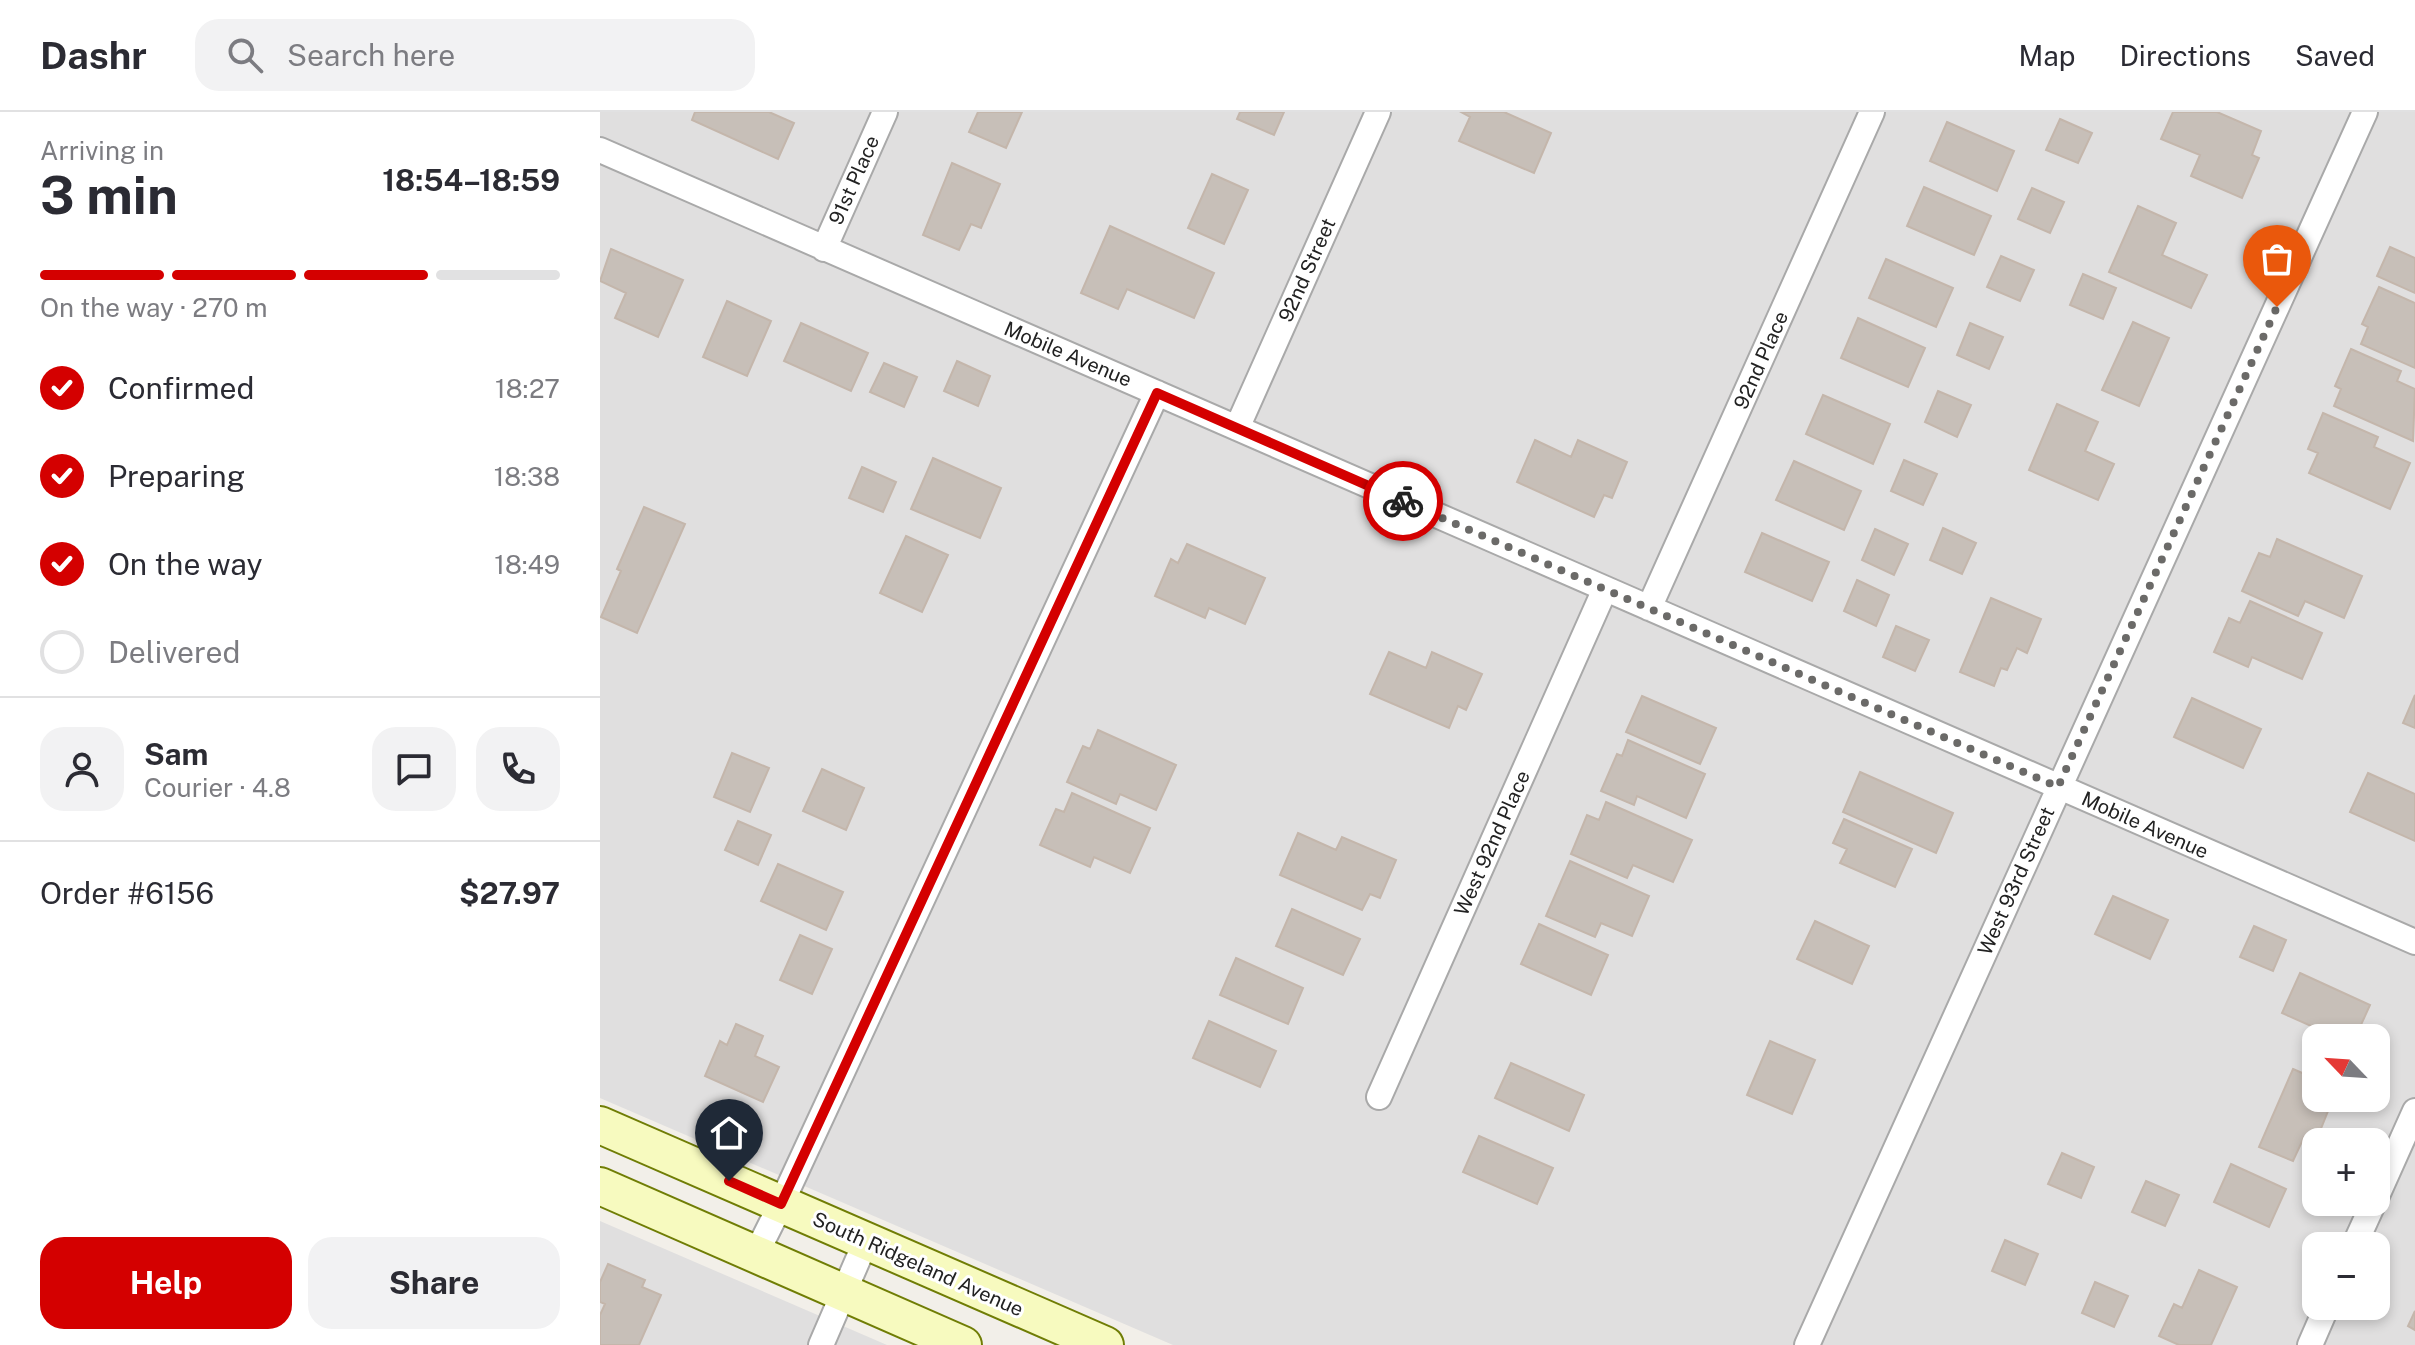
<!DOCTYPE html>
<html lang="en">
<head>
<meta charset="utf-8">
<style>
  :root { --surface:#fff; --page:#f2f2f3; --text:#2b2b33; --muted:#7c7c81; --line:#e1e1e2; --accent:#d40000 }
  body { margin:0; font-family:"Public Sans",sans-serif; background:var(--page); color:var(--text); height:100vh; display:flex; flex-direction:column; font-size:30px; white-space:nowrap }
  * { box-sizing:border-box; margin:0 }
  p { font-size:26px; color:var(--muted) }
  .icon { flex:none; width:44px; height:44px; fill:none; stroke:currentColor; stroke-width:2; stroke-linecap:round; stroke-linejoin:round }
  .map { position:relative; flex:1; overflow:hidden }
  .details { display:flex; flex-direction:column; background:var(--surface); width:600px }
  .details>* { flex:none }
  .needle { width:52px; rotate:295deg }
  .tools { position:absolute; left:1702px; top:912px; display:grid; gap:16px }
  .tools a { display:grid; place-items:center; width:88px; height:88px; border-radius:16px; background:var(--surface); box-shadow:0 4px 12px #0003; font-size:40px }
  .pin { position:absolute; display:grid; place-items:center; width:68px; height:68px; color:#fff; margin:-82px -34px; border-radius:50% 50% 50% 0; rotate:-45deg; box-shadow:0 0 8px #0007 }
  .pin .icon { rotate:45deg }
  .courier { position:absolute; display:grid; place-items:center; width:80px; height:80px; margin:-40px; border:6px solid #d40000; border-radius:50%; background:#fff; color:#222; box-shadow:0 2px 10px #0007 }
  .head em { font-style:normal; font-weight:700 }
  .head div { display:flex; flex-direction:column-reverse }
  .head { display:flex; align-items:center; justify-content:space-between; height:136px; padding:0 40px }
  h1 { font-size:52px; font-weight:700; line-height:60px }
  .bar { display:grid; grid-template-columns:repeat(4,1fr); gap:12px 8px; align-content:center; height:96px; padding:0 40px }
  .bar i { height:10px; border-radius:6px; background:var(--line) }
  .bar .on { background:var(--accent) }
  .bar p { grid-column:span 4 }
  .line { display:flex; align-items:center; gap:20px; padding:0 40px; border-top:2px solid var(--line) }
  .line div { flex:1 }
  .round { display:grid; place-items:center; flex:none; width:84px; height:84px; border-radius:24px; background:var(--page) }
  ol { padding:0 40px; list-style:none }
  li { display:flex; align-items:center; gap:24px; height:88px }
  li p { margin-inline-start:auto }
  li .icon { padding:8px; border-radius:50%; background:var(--accent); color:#fff; stroke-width:4 }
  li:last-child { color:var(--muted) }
  li i { width:44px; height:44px; border:4px solid var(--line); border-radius:50% }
  .button { display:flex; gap:16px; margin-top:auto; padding:16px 40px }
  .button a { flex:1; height:92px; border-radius:24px; background:var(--accent); color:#fff; font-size:32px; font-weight:700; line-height:92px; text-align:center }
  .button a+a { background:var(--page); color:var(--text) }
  header { display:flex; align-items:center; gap:48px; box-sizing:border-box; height:112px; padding:0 40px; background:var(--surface); border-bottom:2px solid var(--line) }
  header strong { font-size:38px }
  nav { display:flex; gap:44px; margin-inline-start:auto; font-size:28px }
  .search { width:560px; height:72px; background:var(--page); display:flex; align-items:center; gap:20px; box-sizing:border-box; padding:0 28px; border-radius:24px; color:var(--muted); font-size:30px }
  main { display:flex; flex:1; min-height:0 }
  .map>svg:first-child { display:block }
</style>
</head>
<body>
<header>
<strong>Dashr</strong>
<div class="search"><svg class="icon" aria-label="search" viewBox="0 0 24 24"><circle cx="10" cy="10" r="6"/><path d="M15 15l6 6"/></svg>Search here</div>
<nav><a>Map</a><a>Directions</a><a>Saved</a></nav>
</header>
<main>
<section class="details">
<div class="head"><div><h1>3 min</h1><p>Arriving in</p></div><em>18:54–18:59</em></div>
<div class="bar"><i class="on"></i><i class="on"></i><i class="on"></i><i></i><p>On the way · 270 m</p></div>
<ol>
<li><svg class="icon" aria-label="check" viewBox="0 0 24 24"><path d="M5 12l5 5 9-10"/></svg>Confirmed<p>18:27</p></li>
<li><svg class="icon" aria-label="check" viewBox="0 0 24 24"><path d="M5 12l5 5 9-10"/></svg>Preparing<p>18:38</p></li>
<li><svg class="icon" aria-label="check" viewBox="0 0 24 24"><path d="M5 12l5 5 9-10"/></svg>On the way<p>18:49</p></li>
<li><i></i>Delivered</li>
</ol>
<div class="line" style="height:144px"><a class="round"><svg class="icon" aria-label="person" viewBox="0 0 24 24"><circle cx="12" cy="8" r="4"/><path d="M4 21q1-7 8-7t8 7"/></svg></a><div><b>Sam</b><p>Courier · 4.8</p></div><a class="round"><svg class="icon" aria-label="chat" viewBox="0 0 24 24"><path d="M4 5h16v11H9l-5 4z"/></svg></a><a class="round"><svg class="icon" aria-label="phone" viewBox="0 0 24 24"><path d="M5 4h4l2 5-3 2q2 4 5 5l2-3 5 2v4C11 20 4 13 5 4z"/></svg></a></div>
<div class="line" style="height:104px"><div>Order #6156</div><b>$27.97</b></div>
<div class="button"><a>Help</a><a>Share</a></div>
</section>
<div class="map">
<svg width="1815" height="1233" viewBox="0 0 1815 1233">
  <rect width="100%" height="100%" fill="#f2efe9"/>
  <!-- residential -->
  <path fill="#e0dfdf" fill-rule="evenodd" d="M0 0H1815V1233H573L0 986ZM1716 926H1776V986H1716ZM1716 1030H1776V1090H1716ZM1716 1134H1776V1194H1716Z
    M0 1109 287 1233H0Z"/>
  <!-- building -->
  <path fill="#c7bfb8" stroke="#c4b6ab" stroke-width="2" d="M95 0H169L194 11 178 47 92 8Z
    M378 0H422L406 36 369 20Z
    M640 0H684L674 23 637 7Z
    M861 0H904L951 21 934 61 859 29 870 5Z
    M1573 0H1617L1661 19 1652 43 1659 46 1642 86 1591 64 1600 43 1561 27Z
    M1460 7 1492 21 1478 51 1446 38Z
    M1347 10 1414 39 1397 79 1330 49Z
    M352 51 400 72 381 116 371 112 359 138 323 123Z
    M612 62 648 78 624 132 588 116Z
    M1324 75 1391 104 1374 143 1307 114Z
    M1432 76 1464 90 1450 121 1418 107Z
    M1538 94 1576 111 1562 143 1607 163 1591 196 1509 160Z
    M510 114 614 161 594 206 527 177 518 197 481 181Z
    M1790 135 1815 146V181L1777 164Z
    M11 137 83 168 58 225 15 206 26 181 0 169Z
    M1401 144 1434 158 1420 189 1387 175Z
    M1286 147 1353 176 1336 215 1269 186Z
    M1483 162 1516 176 1503 207 1470 193Z
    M1779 175 1815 191V256L1761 232 1768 215 1762 212Z
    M127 189 171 209 147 264 103 245Z
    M1258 206 1325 236 1308 275 1241 246Z
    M1533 210 1569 226 1539 294 1502 278Z
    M201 211 268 241 251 279 184 249Z
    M1370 211 1403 225 1389 257 1357 243Z
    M1751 237 1801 259 1797 269 1815 277 1813 329 1734 294 1741 277 1735 274Z
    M357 249 390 264 378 294 344 279Z
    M284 251 317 265 304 295 270 280Z
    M1338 279 1371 293 1357 325 1325 310Z
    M1223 283 1290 312 1273 352 1206 322Z
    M1457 292 1498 310 1485 339 1514 352 1498 388 1429 358Z
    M1723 301 1778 325 1774 335 1810 351 1790 397 1709 361 1718 341 1708 337Z
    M935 328 971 345 978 328 1027 350 1012 386 1004 383 994 405 917 370Z
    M333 346 401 376 380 426 311 397Z
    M1304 348 1337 362 1323 393 1291 379Z
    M1194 349 1261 379 1244 418 1176 388Z
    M262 355 296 370 283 400 249 386Z
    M44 395 85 412 37 521 1 505 21 459 17 457Z
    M1343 416 1376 431 1362 462 1330 448Z
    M1275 417 1308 432 1294 463 1262 448Z
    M1162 421 1229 450 1212 489 1145 460Z
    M306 424 348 443 322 500 280 481Z
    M1677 427 1762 464 1744 506 1705 489 1698 504 1642 479 1659 441 1670 445Z
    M587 432 665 466 645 512 609 496 605 506 555 484 571 447 578 451Z
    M1257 468 1289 483 1276 514 1244 499Z
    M1391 486 1441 507 1427 541 1417 536 1407 558 1401 556 1394 574 1360 560Z
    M1650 489 1722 521 1702 567 1652 545 1648 555 1614 540 1629 506 1640 511Z
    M1296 514 1329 528 1315 559 1283 545Z
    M789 540 826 556 832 540 882 562 866 598 858 594 849 616 770 582Z
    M1815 583V616L1803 611Z
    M1042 584 1116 616 1100 652 1026 620Z
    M1592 586 1661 617 1643 656 1574 625Z
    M498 618 576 653 556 698 520 682 516 692 467 670 483 634 490 637Z
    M1028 628 1105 662 1086 706 1037 684 1034 693 1001 679 1017 642 1022 644Z
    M132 641 169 656 150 700 114 685Z
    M222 657 264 676 246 718 203 699Z
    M1260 660 1353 701 1336 741 1243 700Z
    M1768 661 1815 682V729L1750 700Z
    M472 681 550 716 530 761 494 745 490 755 440 733 456 697 464 700Z
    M1006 690 1092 728 1073 770 1033 753 1027 766 971 742 987 703 999 708Z
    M1244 707 1312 737 1295 775 1240 751 1247 737 1233 731Z
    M138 709 171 723 158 753 125 738Z
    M698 721 736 738 742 725 796 748 780 786 770 782 762 798 680 763Z
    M970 749 1049 784 1032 824 1001 811 995 825 946 804Z
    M178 752 243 780 226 818 161 789Z
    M1513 784 1568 808 1550 847 1495 822Z
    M692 797 760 827 743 863 676 834Z
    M1215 809 1269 834 1252 872 1197 847Z
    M939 812 1008 843 991 883 921 852Z
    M1654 814 1686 828 1673 859 1640 845Z
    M200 823 232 837 212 882 180 868Z
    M636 846 703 876 688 912 620 883Z
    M1700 861 1770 893 1755 926H1738L1682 901Z
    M609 909 676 939 660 975 593 946Z
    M136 912 163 924 155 944 179 955 163 990 105 964 120 929 127 933Z
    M1170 929 1215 948 1192 1002 1147 983Z
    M911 951 984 983 969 1019 895 986Z
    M1693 957 1716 967V986H1721L1717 994 1728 999 1716 1029 1704 1025 1693 1049 1659 1035Z
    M879 1024 953 1056 937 1092 863 1060Z
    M1462 1041 1494 1055 1481 1086 1448 1072Z
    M1631 1052 1686 1077 1669 1115 1614 1090Z
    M1546 1069 1579 1083 1565 1114 1532 1100Z
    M1405 1128 1438 1142 1425 1173 1392 1159Z
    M8 1152 45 1168 42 1175 61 1183 39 1233H0V1203L5 1192 0 1190V1170Z
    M1599 1158 1637 1175 1611 1233H1579L1559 1224 1574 1192 1582 1196Z
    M1495 1170 1528 1184 1514 1215 1482 1201Z
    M1815 1199V1218L1808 1214Z"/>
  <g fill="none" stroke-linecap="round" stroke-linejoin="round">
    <!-- minor casing -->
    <g stroke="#a9a9a9" stroke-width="28">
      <path id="minor" d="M0 38 1815 830
        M224 137 285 0
        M637 316 778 0
        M1049 496 1272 0
        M779 985 1005 477
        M1776 1086 1815 999
        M1754 1134 1774 1090
        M156 1142 181 1092 557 281
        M221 1233 266 1129
        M1207 1233 1765 0
        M1710 1233 1727 1194"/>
    </g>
    <!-- secondary casing -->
    <g stroke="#707d05" stroke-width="40">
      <path id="secondary" d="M0 1013 505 1233
        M0 1074 363 1233"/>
    </g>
    <!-- minor -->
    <use href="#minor" stroke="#fff" stroke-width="24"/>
    <!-- secondary -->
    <use href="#secondary" stroke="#f7fabf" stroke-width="36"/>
  </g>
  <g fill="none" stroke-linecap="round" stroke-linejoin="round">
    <!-- done -->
    <path stroke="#6b6a68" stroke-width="8" stroke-dasharray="0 14.4" d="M803 389 1458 675 1677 195"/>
    <!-- route -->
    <path stroke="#d40000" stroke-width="10" d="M129 1069 181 1092 557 281 803 389"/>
  </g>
  <g text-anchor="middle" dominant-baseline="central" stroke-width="6" stroke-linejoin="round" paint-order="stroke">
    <!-- street labels -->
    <g font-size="20" fill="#222" stroke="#fff">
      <text transform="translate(254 68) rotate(-66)">91st Place</text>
      <text transform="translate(707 158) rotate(-66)">92nd Street</text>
      <text transform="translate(468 242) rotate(23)">Mobile Avenue</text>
      <text transform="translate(1161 248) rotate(-66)">92nd Place</text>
      <text transform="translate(1545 713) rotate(24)">Mobile Avenue</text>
      <text transform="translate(892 731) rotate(-66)">West 92nd Place</text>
      <text transform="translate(1416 769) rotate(-66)">West 93rd Street</text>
      <text transform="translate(318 1152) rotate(24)">South Ridgeland Avenue</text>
    </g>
  </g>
</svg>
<div class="tools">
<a><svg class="needle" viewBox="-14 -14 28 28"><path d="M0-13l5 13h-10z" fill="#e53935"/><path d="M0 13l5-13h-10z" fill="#7c7c81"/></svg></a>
<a>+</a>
<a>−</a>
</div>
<div class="pin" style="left:1677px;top:195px;background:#ea580c"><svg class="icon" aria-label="bag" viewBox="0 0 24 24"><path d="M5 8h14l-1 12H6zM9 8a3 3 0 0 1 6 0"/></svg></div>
<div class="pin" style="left:129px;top:1069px;background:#1f2937"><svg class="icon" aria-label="home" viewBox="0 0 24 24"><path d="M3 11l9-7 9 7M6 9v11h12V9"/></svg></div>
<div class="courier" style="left:803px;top:389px"><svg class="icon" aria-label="bike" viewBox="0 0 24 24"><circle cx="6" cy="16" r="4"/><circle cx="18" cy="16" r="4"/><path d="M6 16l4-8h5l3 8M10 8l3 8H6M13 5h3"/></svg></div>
</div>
</main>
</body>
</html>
